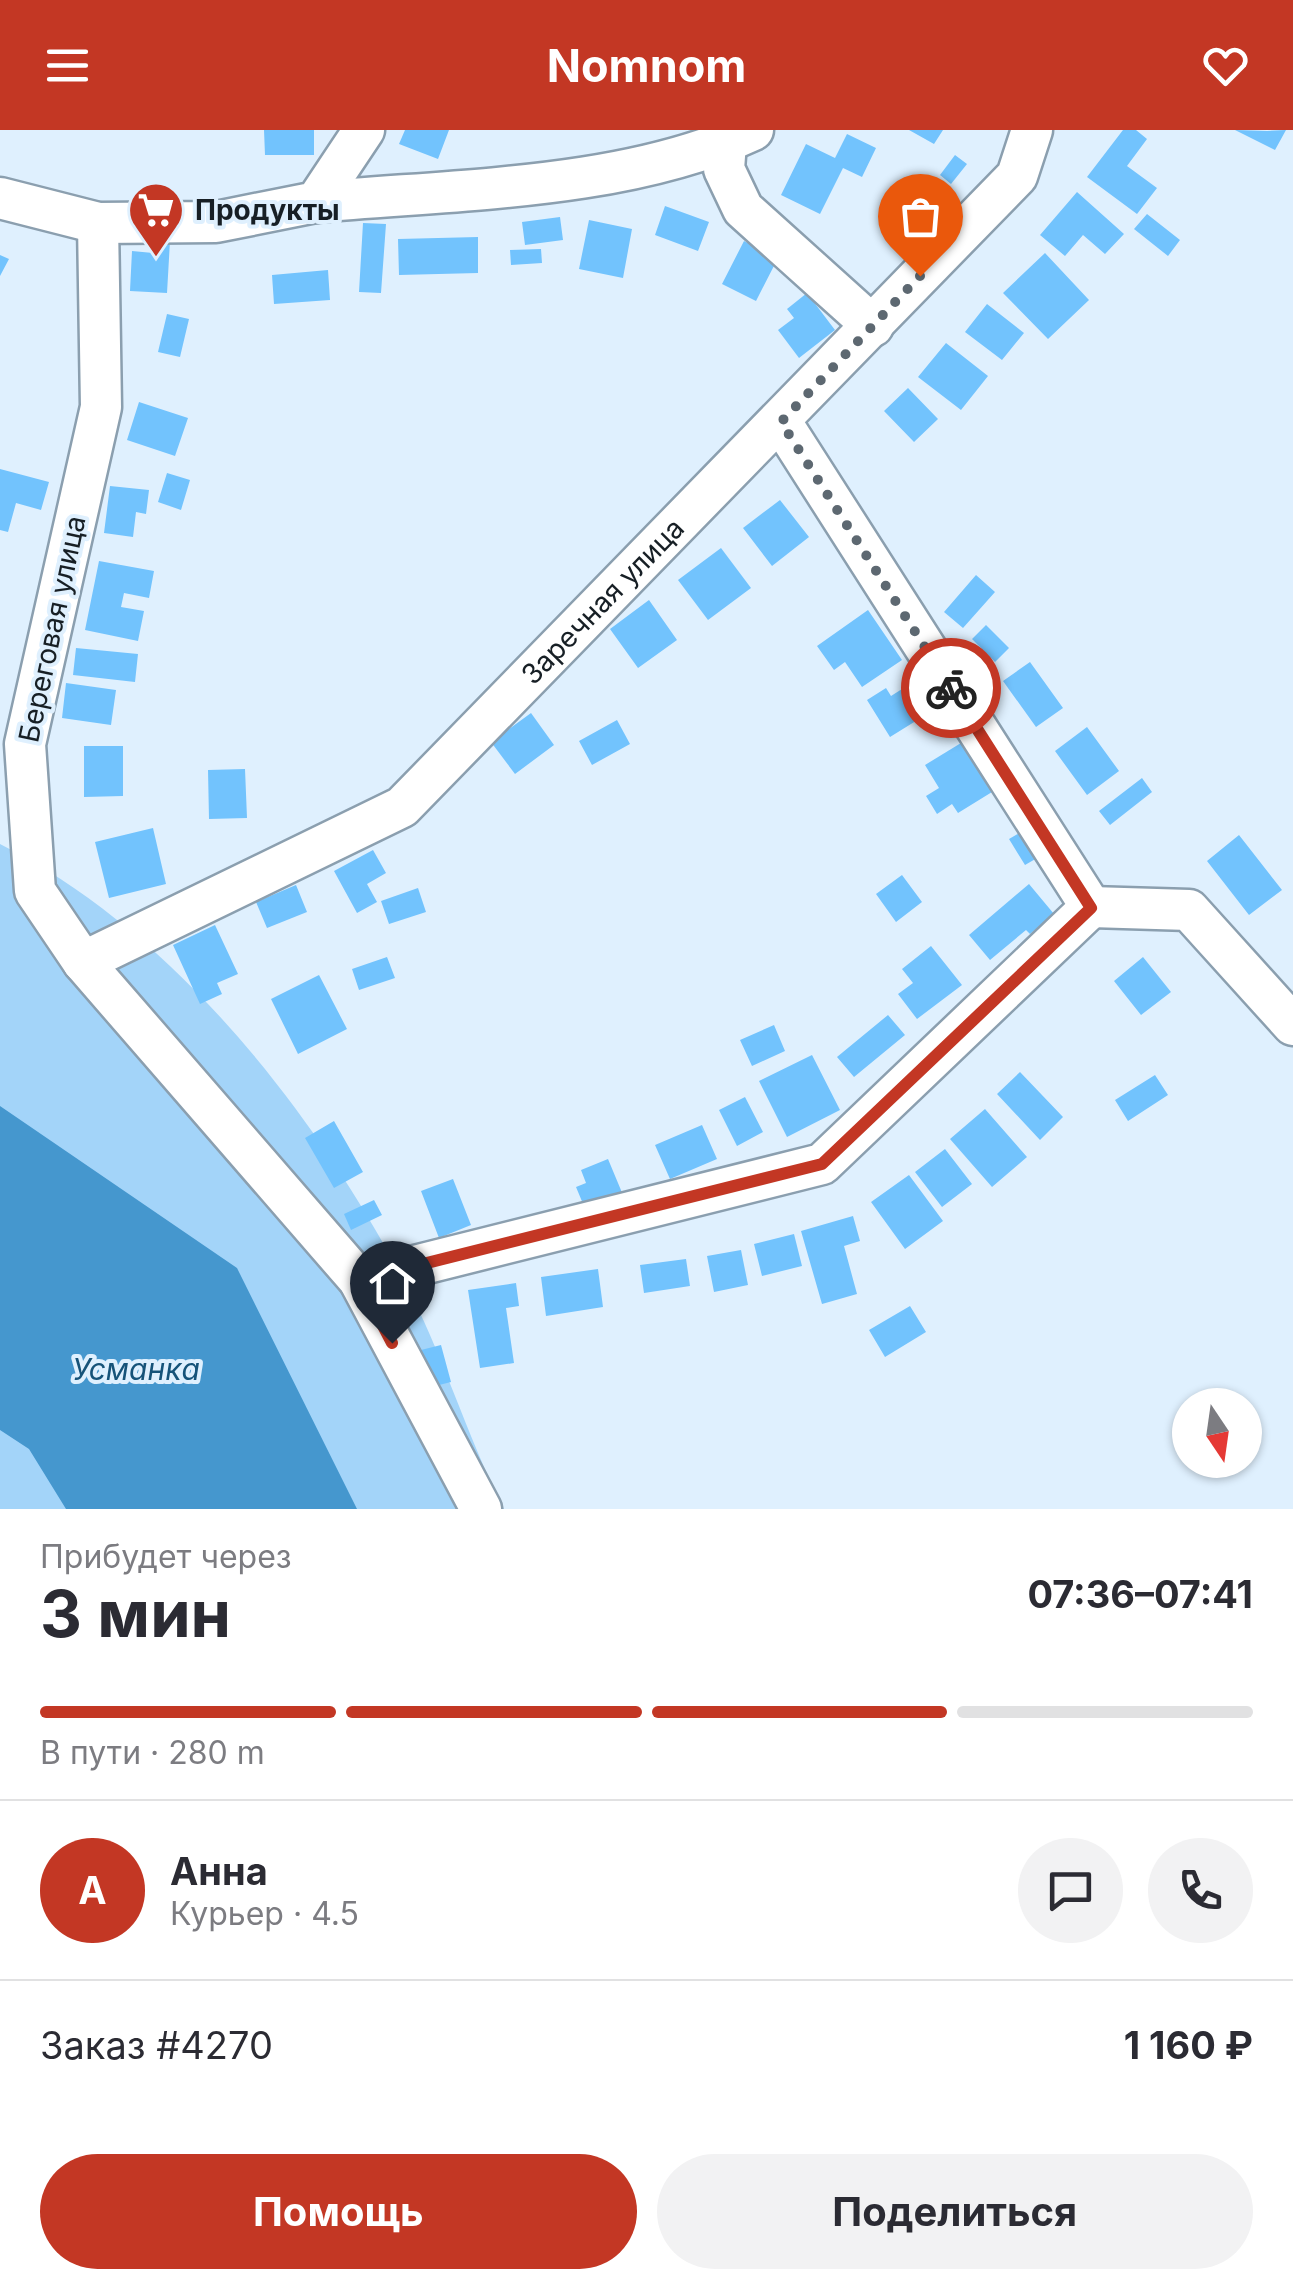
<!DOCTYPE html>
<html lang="ru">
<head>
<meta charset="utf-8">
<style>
  :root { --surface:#fff; --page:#f2f2f3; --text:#2b2b33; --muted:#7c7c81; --line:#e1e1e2; --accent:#c33724 }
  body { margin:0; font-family:Inter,sans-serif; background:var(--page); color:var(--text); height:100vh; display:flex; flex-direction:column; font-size:38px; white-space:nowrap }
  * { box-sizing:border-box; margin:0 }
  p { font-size:32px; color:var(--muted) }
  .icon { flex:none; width:55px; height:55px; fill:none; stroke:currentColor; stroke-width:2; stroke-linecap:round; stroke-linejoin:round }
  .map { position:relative; height:1379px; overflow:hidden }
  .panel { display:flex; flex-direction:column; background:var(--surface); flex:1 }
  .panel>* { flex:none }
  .needle { width:65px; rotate:167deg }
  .controls { position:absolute; left:1172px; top:1258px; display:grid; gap:20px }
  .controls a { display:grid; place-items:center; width:90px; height:90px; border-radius:50%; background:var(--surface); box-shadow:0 2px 8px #0004; font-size:50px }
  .pin { position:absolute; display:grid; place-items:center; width:85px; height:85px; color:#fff; margin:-102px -42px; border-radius:50% 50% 50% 0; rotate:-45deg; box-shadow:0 0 10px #0007 }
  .pin .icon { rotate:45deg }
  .courier { position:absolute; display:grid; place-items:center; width:100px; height:100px; margin:-50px; border:8px solid #c33724; border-radius:50%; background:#fff; color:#222; box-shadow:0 2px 12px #0007 }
  .overview em { font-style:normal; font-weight:700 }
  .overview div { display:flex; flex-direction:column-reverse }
  .overview { display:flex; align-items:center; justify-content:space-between; height:170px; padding:0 40px }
  h1 { font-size:65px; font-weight:700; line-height:75px }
  .bar { display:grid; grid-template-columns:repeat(4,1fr); gap:15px 10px; align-content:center; height:120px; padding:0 40px }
  .bar i { height:12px; border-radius:8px; background:var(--line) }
  .bar .on { background:var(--accent) }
  .bar p { grid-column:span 4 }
  .line { display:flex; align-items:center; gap:25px; padding:0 40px; border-top:2px solid var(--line) }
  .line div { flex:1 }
  .round { display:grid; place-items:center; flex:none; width:105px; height:105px; border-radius:52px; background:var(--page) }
  .primary-button { display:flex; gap:20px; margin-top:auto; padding:20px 40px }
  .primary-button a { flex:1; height:115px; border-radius:60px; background:var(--accent); color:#fff; font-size:40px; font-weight:700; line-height:115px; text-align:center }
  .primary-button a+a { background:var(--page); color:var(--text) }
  header { display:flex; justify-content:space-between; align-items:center; height:130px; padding:0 40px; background:var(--accent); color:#fff; font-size:45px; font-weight:700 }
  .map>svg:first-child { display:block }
</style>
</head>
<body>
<header><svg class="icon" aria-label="menu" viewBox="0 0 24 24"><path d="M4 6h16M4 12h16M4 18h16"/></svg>Nomnom<svg class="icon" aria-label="heart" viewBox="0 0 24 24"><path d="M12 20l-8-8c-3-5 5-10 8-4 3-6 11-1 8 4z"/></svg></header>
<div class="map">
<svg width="1293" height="1379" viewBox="0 0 1293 1379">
  <rect width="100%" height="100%" fill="#dff0fe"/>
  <!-- green -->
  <path fill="#a3d4f9" d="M0 714C173 801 313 980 403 1149 443 1223 466 1305 504 1379H0Z"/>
  <!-- water -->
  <path fill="#4597ce" d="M0 976 237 1138 357 1379H66L29 1319 0 1300Z"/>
  <!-- building -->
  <path fill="#72c3fd" d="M264 0H314V25H265Z
    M405 0H449L438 29 399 14Z
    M909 0H943L934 14Z
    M1123 0H1136L1147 9 1127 36 1157 58 1137 84 1087 47Z
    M1235 0 1267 1 1286 0 1275 20Z
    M847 4 876 18 862 47 843 38 820 84 781 65 806 14 835 28Z
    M955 25 967 34 951 54 940 45Z
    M1077 62 1124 104 1105 124 1083 105 1065 126 1040 105Z
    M665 76 709 92 698 121 655 105Z
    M1147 84 1180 110 1168 126 1134 99Z
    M560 87 563 110 525 115 522 92Z
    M589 90 632 99 623 148 579 139Z
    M363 93 386 94 381 163 359 162Z
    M478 107V143L399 145 398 109Z
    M154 110 170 111 167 163 130 161 132 121 153 123Z
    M744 111 778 128 756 171 722 154Z
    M541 119 542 133 511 135 510 120Z
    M1045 123 1089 170 1048 209 1003 163Z
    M0 125 9 129 0 146Z
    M328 140 330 170 274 174 272 145Z
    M807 163 835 200 799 228 778 200 794 188 787 179Z
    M987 174 1024 203 1002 230 965 202Z
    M167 184 189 189 180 227 158 222Z
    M946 213 988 246 961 280 918 247Z
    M908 258 938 289 914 312 884 281Z
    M139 272 188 288 175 326 127 310Z
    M0 339 49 352 41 380 16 373 8 402 0 400Z
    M167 343 190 350 181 380 158 372Z
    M110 356 149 360 146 384 136 382 133 407 104 403Z
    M780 370 809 407 772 436 743 398Z
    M721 418 751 458 708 490 678 450Z
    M99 431 154 441 149 468 124 463 121 477 144 481 138 511 85 500Z
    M976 445 995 462 963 498 944 482Z
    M649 470 677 510 638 538 610 499Z
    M868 480 902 530 862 557 845 532 834 540 817 516Z
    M986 495 1009 518 995 532 972 509Z
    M76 518 138 524 135 552 73 545Z
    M1030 532 1063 578 1036 597 1003 551Z
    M921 547 940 576 890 607 867 570 886 558 891 566Z
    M66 553 116 560 111 595 62 588Z
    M531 583 554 615 515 644 491 612Z
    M617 590 630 614 592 635 579 611Z
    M1087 597 1119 641 1087 665 1055 621Z
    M961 613 992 662 958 683 952 674 937 684 926 666 939 658 925 635Z
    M84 616H123V666L84 667Z
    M245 639 247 688 209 689 208 640Z
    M1142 648 1152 662 1110 695 1099 681Z
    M153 698 166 754 109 768 95 712Z
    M1028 698 1044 724 1025 735 1009 709Z
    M1239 705 1282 760 1249 785 1207 731Z
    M373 720 386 743 367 754 377 772 357 783 334 741Z
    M902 745 922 772 896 792 876 764Z
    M1029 754 1054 784 1030 804 1026 800 990 830 969 805Z
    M296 755 307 782 267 798 256 772Z
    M418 758 426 782 389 794 381 771Z
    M215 795 238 844 217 853 222 864 200 874 173 815Z
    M931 816 962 855 917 889 898 864 913 853 902 839Z
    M387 827 395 848 359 860 352 839Z
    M1143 827 1171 862 1141 885 1114 851Z
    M319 845 347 899 298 924 271 869Z
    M888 885 905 905 854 947 837 927Z
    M774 895 785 921 752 936 740 910Z
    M812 925 840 980 787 1007 759 951Z
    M1020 942 1063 987 1040 1010 997 964Z
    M1155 945 1168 965 1128 991 1115 970Z
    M745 967 763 1002 737 1016 719 980Z
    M985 979 1027 1027 992 1057 950 1009Z
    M334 991 363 1042 334 1058 305 1008Z
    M702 995 717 1029 670 1049 655 1015Z
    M945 1019 972 1054 942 1077 915 1042Z
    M608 1029 623 1065 586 1081 576 1057 586 1053 581 1040Z
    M909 1045 943 1091 905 1119 871 1072Z
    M453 1049 471 1095 439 1108 421 1061Z
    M374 1070 382 1085 351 1100 344 1084Z
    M853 1086 860 1111 844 1116 857 1164 822 1174 801 1101Z
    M794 1104 802 1136 762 1146 754 1114Z
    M741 1120 748 1155 714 1162 707 1126Z
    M686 1129 690 1156 644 1163 640 1135Z
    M598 1139 603 1177 546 1186 541 1147Z
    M516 1153 519 1176 506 1178 514 1233 480 1238 468 1160Z
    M910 1176 926 1202 885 1227 869 1200Z
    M441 1215 451 1252 431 1257 421 1220Z"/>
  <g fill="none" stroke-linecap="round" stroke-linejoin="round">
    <!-- minor casing -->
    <g stroke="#8b9faf" stroke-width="45">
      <g id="minor">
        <path d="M726 13 724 39 743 79 873 196"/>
        <path d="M0 68 98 93 216 92 316 72 364 0"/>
        <path d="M316 72C456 59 624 60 753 0"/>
        <path d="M98 93 101 277 25 614 35 761 83 832 359 1150 481 1379"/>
        <path d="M1091 777 1189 780 1293 895"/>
        <path id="s1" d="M83 832 402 677 1017 46 1032 0"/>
        <path d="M359 1150 822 1034 1091 777 781 292"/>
      </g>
    </g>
    <!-- minor -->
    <use href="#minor" stroke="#fff" stroke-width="40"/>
  </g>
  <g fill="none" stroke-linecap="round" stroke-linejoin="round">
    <!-- done -->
    <path stroke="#5d6871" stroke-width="10" stroke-dasharray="0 18" d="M920 146 781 292 951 558"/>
    <!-- route -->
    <path stroke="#c33724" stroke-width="12" d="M392 1213 359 1150 822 1034 1091 778 951 558"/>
  </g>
  <!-- icons -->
  <defs>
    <g id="supermarket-pin" transform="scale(2.875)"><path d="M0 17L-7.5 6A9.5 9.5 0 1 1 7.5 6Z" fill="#c33724" stroke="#dff0fe"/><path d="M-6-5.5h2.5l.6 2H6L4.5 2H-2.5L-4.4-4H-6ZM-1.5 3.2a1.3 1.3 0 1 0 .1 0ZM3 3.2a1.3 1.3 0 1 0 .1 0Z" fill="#fff"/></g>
  </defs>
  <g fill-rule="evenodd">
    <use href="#supermarket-pin" x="156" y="80"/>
  </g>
  <g text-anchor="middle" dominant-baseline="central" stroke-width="8" stroke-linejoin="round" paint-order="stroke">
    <!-- poi labels -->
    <g font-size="28" font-weight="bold" fill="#171f25" stroke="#dff0fe" text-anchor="start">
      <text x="195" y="80">Продукты</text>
    </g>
    <!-- street labels -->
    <g font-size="28" fill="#171f25" stroke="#dff0fe">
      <text stroke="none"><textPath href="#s1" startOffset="642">Заречная улица</textPath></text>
      <text transform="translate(52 499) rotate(-78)">Береговая улица</text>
    </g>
    <!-- water labels -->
    <g font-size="30" font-style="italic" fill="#165379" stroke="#dff0fe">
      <text x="136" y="1239">Усманка</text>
    </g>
  </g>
</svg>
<div class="controls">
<a><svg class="needle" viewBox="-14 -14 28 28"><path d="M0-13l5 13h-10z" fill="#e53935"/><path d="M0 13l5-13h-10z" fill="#7c7c81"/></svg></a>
</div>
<div class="pin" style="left:920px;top:146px;background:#ea580c"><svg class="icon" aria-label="bag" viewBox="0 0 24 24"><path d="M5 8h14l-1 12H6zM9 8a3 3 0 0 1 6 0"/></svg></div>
<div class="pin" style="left:392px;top:1213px;background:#1f2937"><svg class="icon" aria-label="home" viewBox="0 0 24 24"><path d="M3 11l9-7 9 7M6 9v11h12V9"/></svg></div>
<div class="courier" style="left:951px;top:558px"><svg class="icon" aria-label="bike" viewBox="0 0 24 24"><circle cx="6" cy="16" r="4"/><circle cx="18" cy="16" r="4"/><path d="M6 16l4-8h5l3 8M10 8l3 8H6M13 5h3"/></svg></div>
</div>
<section class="panel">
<div class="overview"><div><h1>3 мин</h1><p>Прибудет через</p></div><em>07:36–07:41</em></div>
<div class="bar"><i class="on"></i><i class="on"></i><i class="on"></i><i></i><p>В пути · 280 m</p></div>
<div class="line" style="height:180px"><b class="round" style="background:var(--accent);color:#fff">А</b><div><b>Анна</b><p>Курьер · 4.5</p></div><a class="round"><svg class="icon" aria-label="chat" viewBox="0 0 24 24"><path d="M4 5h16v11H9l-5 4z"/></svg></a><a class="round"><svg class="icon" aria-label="phone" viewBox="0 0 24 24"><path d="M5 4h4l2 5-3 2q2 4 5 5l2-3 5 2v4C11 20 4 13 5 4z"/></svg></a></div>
<div class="line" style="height:130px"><div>Заказ #4270</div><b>1 160 ₽</b></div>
<div class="primary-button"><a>Помощь</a><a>Поделиться</a></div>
</section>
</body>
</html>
